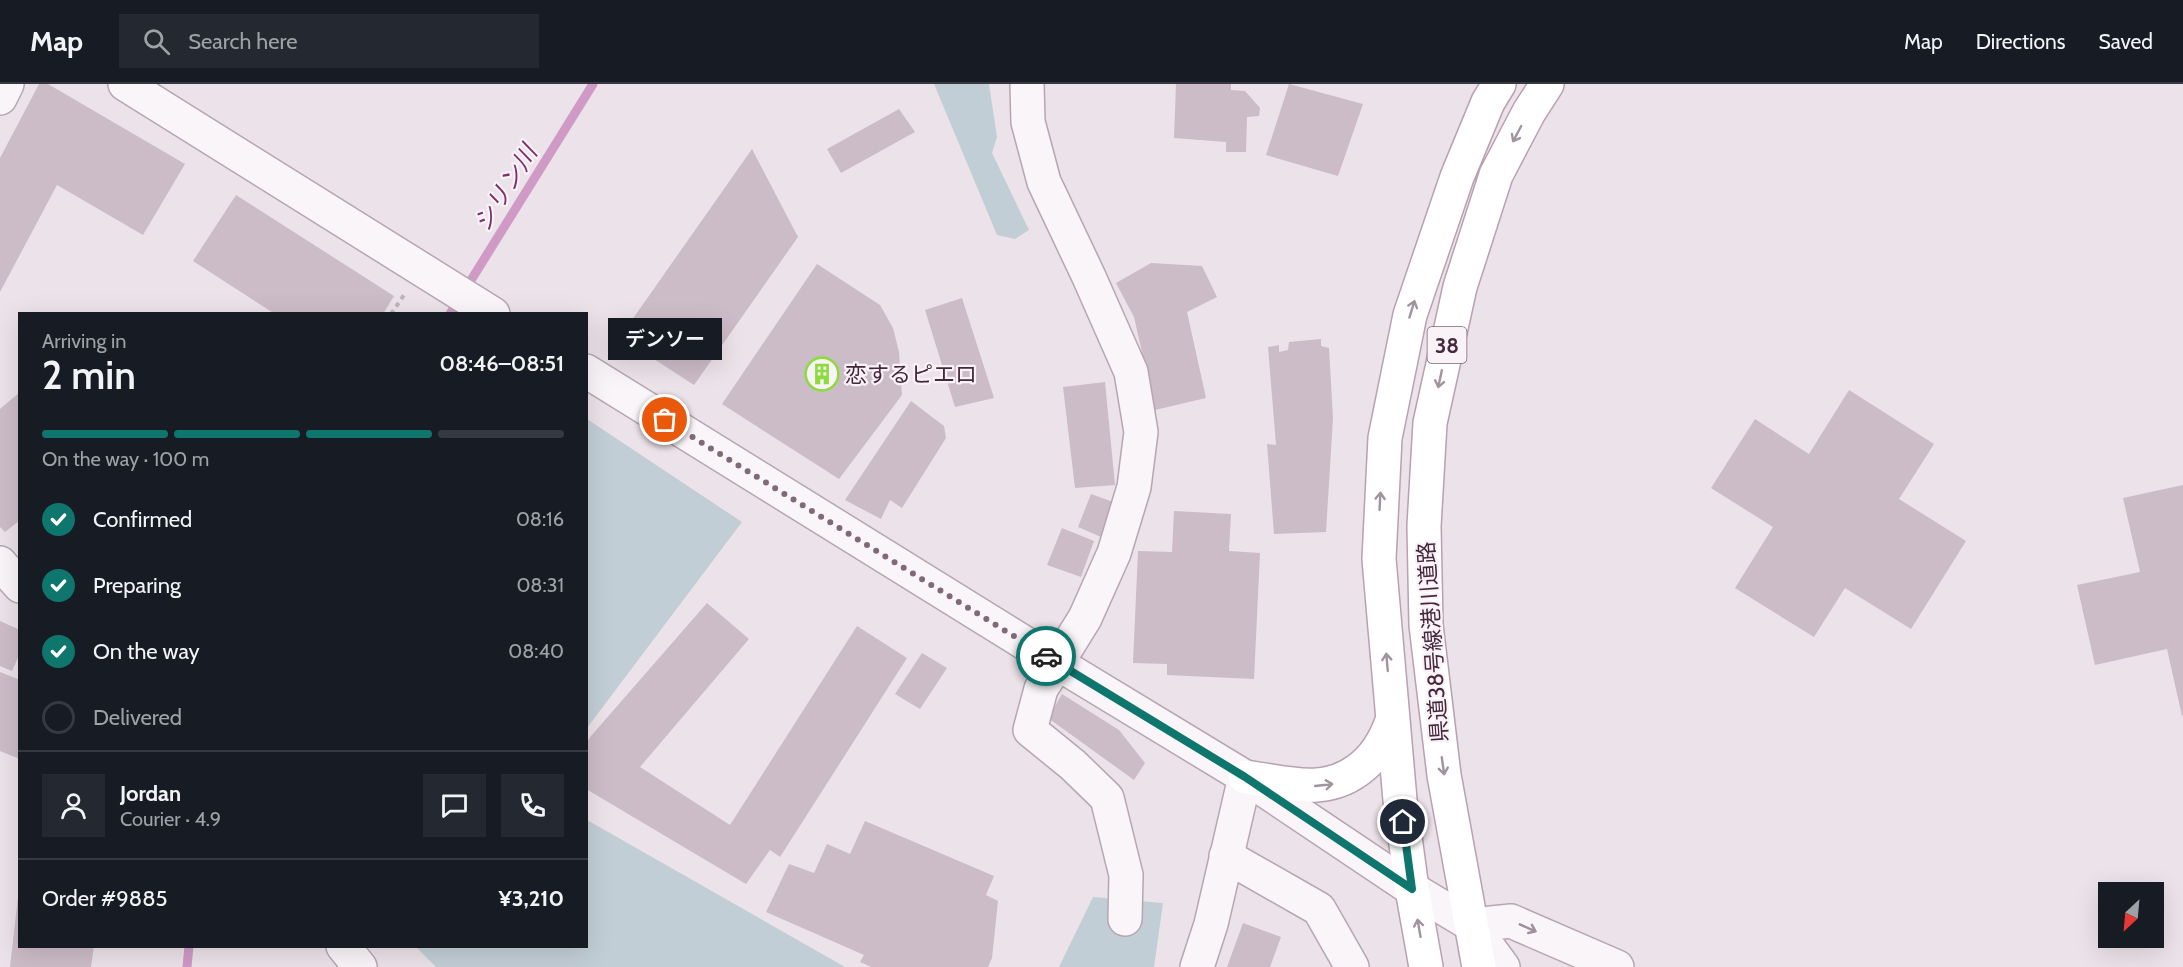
<!DOCTYPE html>
<html lang="en">
<head>
<meta charset="utf-8">
<style>
  :root { --surface:#171b24; --page:#242831; --text:#f1f3f6; --muted:#9ea1a6; --line:#363941; --accent:#0f766e }
  body { margin:0; font-family:Cabin,"Noto Sans JP",sans-serif; background:var(--page); color:var(--text); height:100vh; display:flex; flex-direction:column; font-size:22px; white-space:nowrap }
  * { box-sizing:border-box; margin:0 }
  p { font-size:20px; color:var(--muted) }
  .icon { flex:none; width:33px; height:33px; fill:none; stroke:currentColor; stroke-width:2; stroke-linecap:round; stroke-linejoin:round }
  .map { position:relative; flex:1; overflow:hidden }
  .side { position:absolute; left:18px; top:228px; width:570px; height:636px; display:flex; flex-direction:column; background:var(--surface); border-radius:0px; box-shadow:0 6px 24px #0002 }
  .side>* { flex:none }
  .needle { width:39px; rotate:206deg }
  .controls { position:absolute; left:2098px; top:798px; display:grid; gap:12px }
  .controls a { display:grid; place-items:center; width:66px; height:66px; border-radius:0px; background:var(--surface); box-shadow:0 6px 24px #0002; font-size:30px }
  .pin { position:absolute; display:grid; place-items:center; width:51px; height:51px; color:#fff; margin:-26px; border:3px solid #fff; border-radius:50%; box-shadow:0 2px 6px #0007 }
  .courier { position:absolute; display:grid; place-items:center; width:60px; height:60px; margin:-30px; border:4px solid #0f766e; border-radius:50%; background:#fff; color:#222; box-shadow:0 2px 8px #0007 }
  .bubble { position:absolute; height:42px; border-radius:0px; background:var(--surface); box-shadow:0 6px 24px #0002; font-size:20px; font-weight:600; line-height:42px; text-align:center }
  .overview em { font-style:normal; font-weight:600 }
  .overview div { display:flex; flex-direction:column-reverse }
  .overview { display:flex; align-items:center; justify-content:space-between; height:102px; padding:0 24px }
  h1 { font-size:39px; font-weight:600; line-height:45px }
  .bar { display:grid; grid-template-columns:repeat(4,1fr); gap:9px 6px; align-content:center; height:72px; padding:0 24px }
  .bar i { height:8px; border-radius:4px; background:var(--line) }
  .bar .selected { background:var(--accent) }
  .bar p { grid-column:span 4 }
  .line { display:flex; align-items:center; gap:15px; padding:0 24px; border-top:2px solid var(--line) }
  .line div { flex:1 }
  .round { display:grid; place-items:center; flex:none; width:63px; height:63px; border-radius:0px; background:var(--page) }
  ol { padding:0 24px; list-style:none }
  li { display:flex; align-items:center; gap:18px; height:66px }
  li p { margin-inline-start:auto }
  li .icon { padding:6px; border-radius:50%; background:var(--accent); color:#fff; stroke-width:4 }
  li:last-child { color:var(--muted) }
  li i { width:33px; height:33px; border:3px solid var(--line); border-radius:50% }
  header { display:flex; align-items:center; gap:36px; box-sizing:border-box; height:84px; padding:0 30px; background:var(--surface); border-bottom:2px solid var(--line) }
  header strong { font-size:28px }
  nav { display:flex; gap:33px; margin-inline-start:auto; font-size:21px }
  .search { width:420px; height:54px; background:var(--page); display:flex; align-items:center; gap:15px; box-sizing:border-box; padding:0 21px; border-radius:0px; color:var(--muted); font-size:22px }
  .map>svg:first-child { display:block }
</style>
</head>
<body>
<header>
<strong>Map</strong>
<div class="search"><svg class="icon" aria-label="search" viewBox="0 0 24 24"><circle cx="10" cy="10" r="6"/><path d="M15 15l6 6"/></svg>Search here</div>
<nav><a>Map</a><a>Directions</a><a>Saved</a></nav>
</header>
<div class="map">
<svg width="2183" height="883" viewBox="0 0 2183 883">
  <rect width="100%" height="100%" fill="#ece2e9"/>
  <!-- green -->
  <path fill="#c2ced6" d="M934 0H989L997 53 992 69 1029 146 1015 155 997 151Z
    M587 335 742 438 587 644Z
    M587 736 845 883H436L416 863 586 862Z
    M1093 813 1163 819 1154 883H1059Z"/>
  <g fill="none" stroke-linecap="round" stroke-linejoin="round">
    <!-- stream -->
    <path stroke="#cf9ac6" stroke-width="9" d="M450 230 593 0
      M187 883 189 862"/>
  </g>
  <!-- building -->
  <path fill="#ccbcc8" d="M39 0H48L185 80 143 151 57 101 0 208V74Z
    M1176 0H1231V6L1245 7 1260 24 1259 32 1247 33 1246 68H1226V58L1174 54Z
    M1289 0 1363 20 1338 92 1266 71Z
    M899 25 915 48 841 89 827 65Z
    M752 65 798 153 694 301 620 253Z
    M236 111 394 212 383 230H275L193 177Z
    M1151 179 1202 182 1217 213 1187 228 1206 314 1155 326 1134 233 1116 199Z
    M817 180 880 221 893 244 899 268 902 311 839 395 722 320Z
    M962 214 994 314 955 323 925 226Z
    M1321 255V262L1329 264 1333 334 1326 448 1274 450 1267 360 1276 361 1268 263 1279 261V268L1288 266 1289 258Z
    M1105 298 1115 401 1075 404 1063 303Z
    M1849 306 1934 360 1899 415 1966 457 1911 545 1845 504 1814 553 1735 504 1773 443 1711 404 1755 335 1809 370Z
    M20 308V436L5 448 0 443V325Z
    M911 317 944 342 946 354 902 424 890 416 881 435 845 416Z
    M2183 401V631L2182 632 2167 565 2095 581 2077 501 2140 488 2123 414Z
    M1091 410 1116 419 1101 453 1078 443Z
    M1174 427 1231 430 1229 467 1260 469 1254 595 1167 591V580L1133 579 1138 467 1172 468Z
    M1062 444 1094 457 1081 493 1047 481Z
    M707 519 749 555 640 683 730 741 857 542 907 574 780 773 770 766 746 800 586 705V659L591 652Z
    M0 537 20 546V569L12 587 0 582Z
    M922 569 947 584 920 625 895 610Z
    M0 588 20 596V675L0 667Z
    M1062 610 1119 646 1145 679 1134 696 1048 634Z
    M865 737 994 792 986 811 998 817 992 874 988 883H871L860 878 864 871 766 828 789 780 814 789 827 760 850 770Z
    M18 813 20 862H94L91 883H10Z
    M1243 839 1281 853 1270 883H1227Z"/>
  <g fill="none" stroke-linecap="round" stroke-linejoin="round">
    <!-- minor casing -->
    <g stroke="#b7a6b2" stroke-width="36">
      <path id="minor" d="M125 0 493 230
        M1027 0 1028 38 1044 98 1089 193 1131 288 1141 348 1134 403 1114 469 1085 534 1041 605 1030 646 1073 681 1107 714 1126 791 1125 835
        M0 14 7 0
        M586 287 1057 579 1245 693 1412 805 1472 841 1503 883
        M0 479 20 502
        M1226 772 1319 825 1352 883
        M1472 841 1511 837 1617 883
        M343 862 360 883
        M1197 883 1211 840 1245 693"/>
    </g>
    <!-- major casing -->
    <g stroke="#b9a0b2" stroke-width="36">
      <path id="major" d="M1245 693C1285 698 1323 712 1358 686 1375 674 1385 657 1392 637
        M1426 883 1412 805 1400 716 1379 475 1385 354 1410 231 1457 93 1488 18 1499 0
        M1479 883 1444 691 1426 541 1424 442 1430 339 1460 203 1496 91 1529 28 1547 0"/>
    </g>
    <!-- path -->
    <path stroke="#c0b3bc" stroke-width="4" stroke-dasharray="4.5 4.5" stroke-linecap="butt" d="M391 230 404 211"/>
    <!-- minor -->
    <use href="#minor" stroke="#f9f5f8" stroke-width="33"/>
    <!-- major -->
    <use href="#major" stroke="#fff" stroke-width="33"/>
  </g>
  <!-- one-way arrows -->
  <defs><path id="oneway-shaft" d="M-6 0H5M1.5-3L5.5 0L1.5 3" fill="none" stroke-width="1.6" stroke-linecap="round" stroke-linejoin="round" transform="scale(1.5)"/></defs>
  <g stroke="#a2949e">
    <use href="#oneway-shaft" transform="translate(1517 50) rotate(118)"/>
    <use href="#oneway-shaft" transform="translate(1412 225) rotate(-73)"/>
    <use href="#oneway-shaft" transform="translate(1440 295) rotate(102)"/>
    <use href="#oneway-shaft" transform="translate(1380 417) rotate(-87)"/>
    <use href="#oneway-shaft" transform="translate(1387 578) rotate(-95)"/>
    <use href="#oneway-shaft" transform="translate(1443 682) rotate(82)"/>
    <use href="#oneway-shaft" transform="translate(1324 701) rotate(-6)"/>
    <use href="#oneway-shaft" transform="translate(1419 844) rotate(-100)"/>
  </g>
  <use stroke="#a08e9a" href="#oneway-shaft" transform="translate(1528 844) rotate(24)"/>
  <g fill="none" stroke-linecap="round" stroke-linejoin="round">
    <!-- done -->
    <path stroke="#806979" stroke-width="6" stroke-dasharray="0 10.8" d="M665 336 1046 572"/>
    <!-- route -->
    <path stroke="#0f766e" stroke-width="8" d="M1046 572 1245 693 1412 805 1403 738"/>
  </g>
  <!-- icons -->
  <defs>
    <g id="building-ring" transform="scale(1.725)"><circle r="9.5" fill="#f9f2f7" stroke="#8bdc3c" stroke-width="1.5"/><path d="M-4-6H4V6H1V3H-1V6H-4ZM-2.5-4.3h1.7v1.8h-1.7ZM.8-4.3h1.7v1.8H.8ZM-2.5-1h1.7V.8h-1.7ZM.8-1h1.7V.8H.8Z" fill="#8bdc3c"/></g>
  </defs>
  <g fill-rule="evenodd">
    <use href="#building-ring" x="822" y="290"/>
  </g>
  <g text-anchor="middle" dominant-baseline="central" stroke-width="4.5" stroke-linejoin="round" paint-order="stroke">
    <!-- shield labels -->
    <rect fill="#f9f2f7" stroke="#7c6575" stroke-width="1.5" x="1427.5" y="243" width="39" height="36" rx="4.5"/>
    <g font-size="21" font-weight="bold" fill="#46283d">
      <text x="1447" y="261">38</text>
    </g>
    <!-- poi labels -->
    <g font-size="22" fill="#46283d" stroke="#f9f2f7" text-anchor="start">
      <text x="845" y="290">恋するピエロ</text>
    </g>
    <!-- street labels -->
    <g font-size="22" fill="#46283d" stroke="#f9f2f7">
      <text transform="translate(1433 558) rotate(-94)">県道38号線港川道路</text>
    </g>
    <!-- water labels -->
    <g font-size="24" font-style="italic" fill="#7e2e6d" stroke="#f9f2f7">
      <text transform="translate(505 104) rotate(-58)">シリン川</text>
    </g>
  </g>
</svg>
<div class="controls">
<a><svg class="needle" viewBox="-14 -14 28 28"><path d="M0-13l5 13h-10z" fill="#e53935"/><path d="M0 13l5-13h-10z" fill="#9ea1a6"/></svg></a>
</div>
<div class="pin" style="left:665px;top:336px;background:#ea580c"><svg class="icon" aria-label="bag" viewBox="0 0 24 24"><path d="M5 8h14l-1 12H6zM9 8a3 3 0 0 1 6 0"/></svg></div>
<div class="pin" style="left:1403px;top:738px;background:#1f2937"><svg class="icon" aria-label="home" viewBox="0 0 24 24"><path d="M3 11l9-7 9 7M6 9v11h12V9"/></svg></div>
<div class="courier" style="left:1046px;top:572px"><svg class="icon" aria-label="car" viewBox="0 0 24 24"><path d="M5 17H2v-5l4-1 3-4h7l3 4 3 1v5h-3M9 17h6M6 11h13"/><circle cx="7" cy="17" r="2"/><circle cx="17" cy="17" r="2"/></svg></div>
<div class="bubble" style="left:608px;top:234px;width:114px">デンソー</div>
<section class="side">
<div class="overview"><div><h1>2 min</h1><p>Arriving in</p></div><em>08:46–08:51</em></div>
<div class="bar"><i class="selected"></i><i class="selected"></i><i class="selected"></i><i></i><p>On the way · 100 m</p></div>
<ol>
<li><svg class="icon" aria-label="check" viewBox="0 0 24 24"><path d="M5 12l5 5 9-10"/></svg>Confirmed<p>08:16</p></li>
<li><svg class="icon" aria-label="check" viewBox="0 0 24 24"><path d="M5 12l5 5 9-10"/></svg>Preparing<p>08:31</p></li>
<li><svg class="icon" aria-label="check" viewBox="0 0 24 24"><path d="M5 12l5 5 9-10"/></svg>On the way<p>08:40</p></li>
<li><i></i>Delivered</li>
</ol>
<div class="line" style="height:108px"><a class="round"><svg class="icon" aria-label="person" viewBox="0 0 24 24"><circle cx="12" cy="8" r="4"/><path d="M4 21q1-7 8-7t8 7"/></svg></a><div><b>Jordan</b><p>Courier · 4.9</p></div><a class="round"><svg class="icon" aria-label="chat" viewBox="0 0 24 24"><path d="M4 5h16v11H9l-5 4z"/></svg></a><a class="round"><svg class="icon" aria-label="phone" viewBox="0 0 24 24"><path d="M5 4h4l2 5-3 2q2 4 5 5l2-3 5 2v4C11 20 4 13 5 4z"/></svg></a></div>
<div class="line" style="height:78px"><div>Order #9885</div><b>¥3,210</b></div>
</section>
</div>
</body>
</html>
